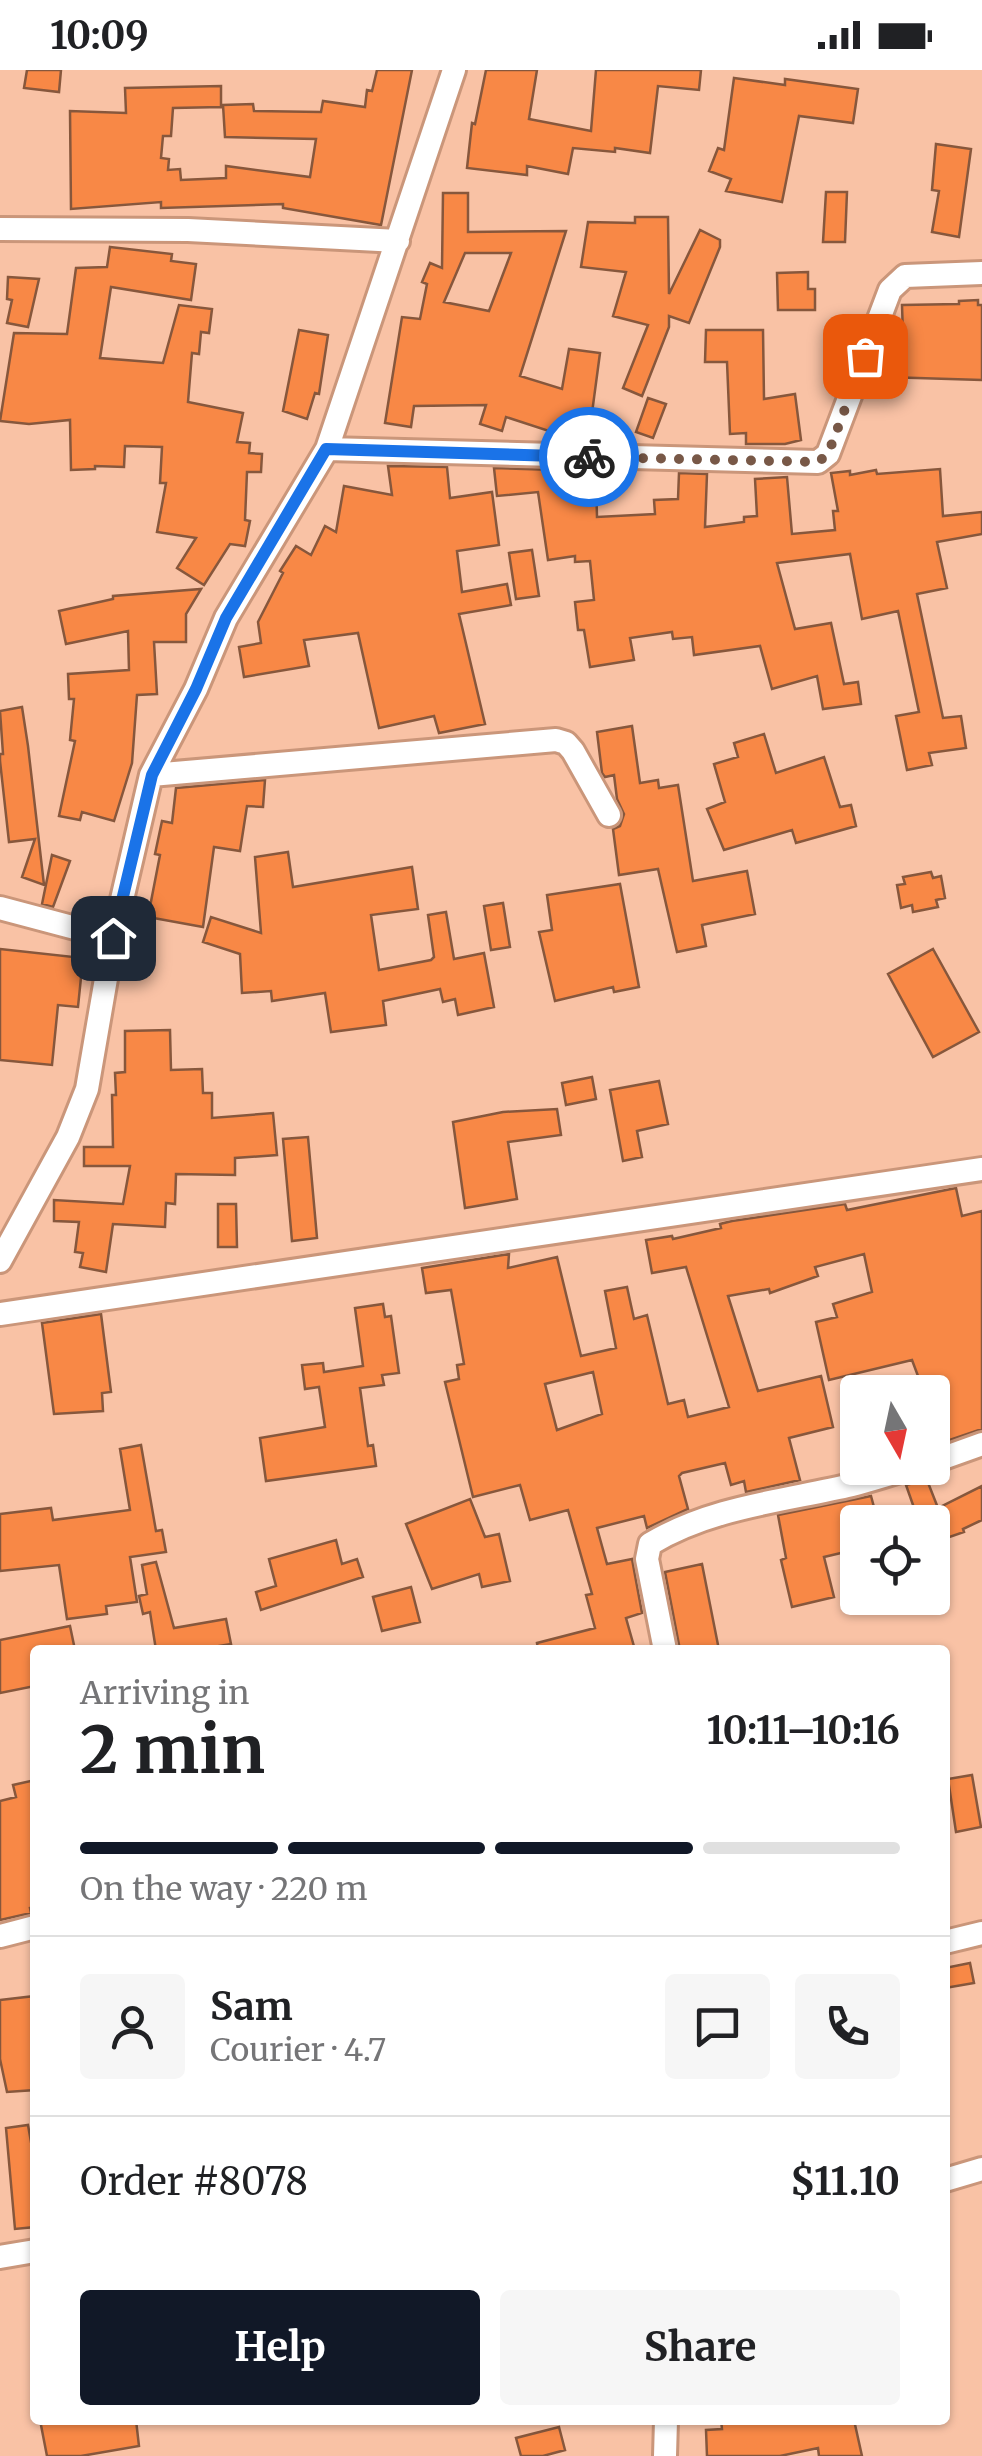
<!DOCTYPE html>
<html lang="en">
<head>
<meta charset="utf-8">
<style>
  :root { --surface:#fff; --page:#f6f6f6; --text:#202124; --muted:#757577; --line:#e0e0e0; --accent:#111827 }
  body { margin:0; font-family:Merriweather,serif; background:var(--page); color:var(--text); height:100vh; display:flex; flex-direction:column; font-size:38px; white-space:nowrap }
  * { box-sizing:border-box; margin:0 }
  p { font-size:32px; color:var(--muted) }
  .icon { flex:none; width:55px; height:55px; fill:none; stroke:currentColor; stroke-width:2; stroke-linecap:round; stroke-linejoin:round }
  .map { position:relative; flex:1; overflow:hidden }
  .panel { position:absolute; left:30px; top:1575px; width:920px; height:780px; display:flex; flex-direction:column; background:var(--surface); border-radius:10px; box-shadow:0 2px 8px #0004 }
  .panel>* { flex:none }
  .needle { width:65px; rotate:171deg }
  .controls { position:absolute; left:840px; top:1305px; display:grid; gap:20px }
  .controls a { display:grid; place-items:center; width:110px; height:110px; border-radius:10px; background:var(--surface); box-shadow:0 2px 8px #0004; font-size:50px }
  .pin { position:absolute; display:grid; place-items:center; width:85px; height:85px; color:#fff; margin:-42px; border-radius:20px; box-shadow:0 5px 15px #0006 }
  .courier { position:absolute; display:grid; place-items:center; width:100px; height:100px; margin:-50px; border:8px solid #1a73e8; border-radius:50%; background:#fff; color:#222; box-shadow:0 2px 12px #0007 }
  .headline em { font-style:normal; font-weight:700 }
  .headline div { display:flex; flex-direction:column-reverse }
  .headline { display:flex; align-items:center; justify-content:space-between; height:170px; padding:0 50px }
  h1 { font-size:65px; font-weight:700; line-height:75px }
  .bar { display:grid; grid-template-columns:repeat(4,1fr); gap:15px 10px; align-content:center; height:120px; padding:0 50px }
  .bar i { height:12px; border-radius:8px; background:var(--line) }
  .bar .current { background:var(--accent) }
  .bar p { grid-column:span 4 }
  .line { display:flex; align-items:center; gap:25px; padding:0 50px; border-top:2px solid var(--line) }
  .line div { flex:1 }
  .round { display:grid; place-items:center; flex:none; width:105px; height:105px; border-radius:10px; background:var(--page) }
  .button { display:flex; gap:20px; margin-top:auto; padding:20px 50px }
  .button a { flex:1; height:115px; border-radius:10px; background:var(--accent); color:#fff; font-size:40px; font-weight:700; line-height:115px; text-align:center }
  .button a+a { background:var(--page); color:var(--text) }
  .status { display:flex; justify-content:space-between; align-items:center; height:70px; padding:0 50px; background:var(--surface); direction:ltr }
  .status svg { height:28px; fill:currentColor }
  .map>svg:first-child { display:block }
</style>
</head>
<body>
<div class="status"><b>10:09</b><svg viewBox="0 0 49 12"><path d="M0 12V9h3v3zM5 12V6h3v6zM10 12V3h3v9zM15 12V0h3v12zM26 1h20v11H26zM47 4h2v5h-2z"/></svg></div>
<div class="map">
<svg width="982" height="2386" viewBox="0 0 982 2386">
  <rect width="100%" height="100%" fill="#f9c2a5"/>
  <!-- building -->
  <path fill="#f88846" stroke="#87573c" stroke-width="2.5" fill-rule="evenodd" d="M27 0H61L59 22 24 18Z
    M377 0H412L381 155 283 138V134L161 138V132L71 139 70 41 126 43 125 18 221 16V37L173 38 171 66H163L161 88 169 89 168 100 180 99 181 110 226 108V96L310 107 316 69 225 67 223 35 253 34 254 41 321 42 323 31 365 37 367 20 372 21Z
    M486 0H537L529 49 591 61 596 0H701L699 20 658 16 650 83 615 78V82L573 78 568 104 527 96V105L467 98 472 53 475 54Z
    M734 8 785 15V9L858 19 853 53 799 46 782 132 726 121 731 109 709 101 718 78 724 80Z
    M936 74 971 79 959 167 932 162 939 121 932 120Z
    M826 122H847L845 172H823Z
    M443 123H468V162L566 161 520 306 562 319 569 279 600 283 592 343 583 367 560 358 558 364 506 347 502 361 480 354 486 335 414 336 411 357 385 353 402 247 420 249 427 214 422 212 430 193 442 198ZM465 183H511L489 241 444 232Z
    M635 147H668L669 224 700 160 720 170V177L689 253 669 246V257L642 326 623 318 648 255 613 246 626 202 581 197 588 152 635 153Z
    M110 177 172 184 171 191 196 194 191 230 111 217 100 288 163 293 179 235 212 239 209 263 201 262 199 284 192 283 188 332 243 343 237 372 250 373 249 383 262 384 261 402H247L245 450 250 451 245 476 230 474 204 515 177 498 196 468 157 462 166 413H160L162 377 125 376 124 397 95 396V399L71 400 70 350 29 354 0 351 14 263 67 264 76 198 107 197Z
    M808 202V219H815V240H778L777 203Z
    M8 207 39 209 28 257 7 253 12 230 7 229Z
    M978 230V235H982V310L885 307 889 265H903L902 235 959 234V231Z
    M299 260 328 265 319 324 315 323 307 349 283 341Z
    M706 260H763L764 329 795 324 801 370 785 374H746V363L730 364 727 292H705Z
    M648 328 666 334 653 368 636 362Z
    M388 396 447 397 450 428 492 422 499 475 457 481 462 522 507 514 511 535 459 544 485 654 439 663 434 646 379 658 358 563 304 570 309 596 244 607 239 577 261 573 258 552 283 503 280 501 296 476 311 485 325 456 336 462 344 416 392 425Z
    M494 398 555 400 557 412H596L597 447 655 444 654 430 678 429 679 403 707 404 705 457 744 452V447L757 446 755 409 787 407 792 464 835 460 833 441H838L831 403 850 401V405L876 400 877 404 940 399 943 446 982 442V464L937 472 947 518 917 524 943 648 961 646 966 678 929 683 932 695 907 700 896 646 919 642 898 541 862 549 850 484 777 493 795 559 831 553 844 614 858 612 861 634 823 639 817 606 772 619 760 576 694 585 692 567 673 569 672 562 630 568 634 590 590 597 584 560H578L575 532 594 530 590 491 575 492V486L548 490 538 422 497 426Z
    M532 480 539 526 516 529 509 483Z
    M201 519 186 544V572H154L157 624 137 625 132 693 114 751 82 742 80 750 59 746 75 671 70 670 74 629H69L68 604 129 600 128 561 66 574 59 541 113 529V526Z
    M22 637 28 676 44 815 22 807 35 769 9 772 0 691V684H3L0 641Z
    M632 656 640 713 658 710 659 718 678 715 693 811 747 801 755 844 702 855 706 876 677 882 658 799 619 805 613 759 620 756 624 744 617 729 614 705 605 707 602 703 597 662Z
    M764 664 776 703 824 687 840 737 851 735 856 756 796 773 792 760 724 780 707 739 725 732 714 694 738 687 734 673Z
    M265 710 263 737 247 736 240 781 214 777 203 857 148 847 160 785 155 784 162 751 172 753 176 718Z
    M288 782 293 817 412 797 418 839 371 845 379 900 431 890 434 887 428 845 446 842 454 889 484 883 494 937 458 945 455 929 443 932 440 919 383 931 386 955 331 962 325 923 272 931 271 921 242 923 240 884 203 872 211 847 261 863 255 787Z
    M52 785 70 791 53 837 42 834Z
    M931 802 933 808 941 806 945 828 936 830 938 837 913 842 912 835 901 838 897 815 905 814 903 807Z
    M620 814 639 917 614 922 613 917 555 931 539 862 552 860 547 825Z
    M503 833 510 877 491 880 484 836Z
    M0 879 83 888 78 937 58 935 52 995 0 990Z
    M933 879 979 962 933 987 888 904Z
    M170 960 171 1000 202 999 203 1023H212V1048L273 1043 277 1085 235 1088V1105L176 1104 175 1134 166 1133 165 1157 113 1154 106 1202 80 1197 83 1183 75 1182 79 1152 54 1151V1130L123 1134 130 1096H84V1077H113L112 1025H116L115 1003 125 1002V961Z
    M592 1007 596 1029 566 1035 562 1013Z
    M659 1011 668 1054 637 1061 642 1087 623 1091 610 1020Z
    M557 1039 561 1065 508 1072 517 1129 465 1138 453 1052 503 1042Z
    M308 1067 317 1168 292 1171 283 1069Z
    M956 1118 962 1146 982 1141V1359L932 1376V1322H924L912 1290 829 1310 816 1252 837 1247 833 1234 872 1222 864 1184 815 1197 818 1206 770 1223 769 1219 728 1226 758 1321 821 1306 833 1357 789 1368 800 1410 746 1422 744 1411 731 1415 725 1393 682 1403 679 1406 688 1439 647 1458 644 1446 597 1458 607 1494 632 1489 642 1543 626 1548 635 1580H538L537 1573 595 1558 586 1525 592 1524 568 1440 530 1450 520 1415 473 1427 445 1312 459 1309 457 1295 464 1294 451 1220 426 1223 422 1198 509 1184 508 1198 557 1187 581 1286 616 1278 605 1221 627 1217 634 1249 647 1245 668 1334 684 1330 688 1347 729 1337 686 1197 652 1203 646 1170 672 1166 673 1169 721 1158 720 1154 732 1151 845 1134 847 1140ZM593 1302 602 1344 557 1360 545 1314Z
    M218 1134H236L237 1177H218Z
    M383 1234 385 1247 391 1246 399 1303 382 1305 384 1315 360 1318 368 1376 373 1375 376 1396 266 1411 260 1368 325 1357 319 1317 305 1319 302 1295 323 1293 324 1302 363 1296 355 1238Z
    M101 1244 111 1322 102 1323 103 1341 54 1344 42 1253Z
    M141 1375 156 1461 162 1460 166 1482 130 1487 137 1532 106 1536 107 1544 67 1549 59 1495 0 1501V1444L51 1438 53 1450 130 1440 120 1379Z
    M925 1405 938 1438 982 1416V1450L963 1459 964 1462 932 1473V1452H919L906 1415 917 1412Z
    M871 1426 878 1452H858V1479L824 1487 834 1527 792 1537 781 1490 786 1488 778 1445Z
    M470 1429 485 1467 499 1464 510 1511 482 1517 479 1504 432 1519 406 1454Z
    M336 1470 342 1494 357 1489 363 1507 261 1540 256 1522 276 1516 269 1489Z
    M156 1492 174 1558 226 1549 231 1574 196 1580H156L150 1542 143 1544 139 1526 147 1524 142 1495Z
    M702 1494 719 1580H680L665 1502Z
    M411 1517 420 1552 382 1561 373 1527Z
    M70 1556 75 1580H35V1616L0 1623V1570Z
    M972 1705 981 1757 956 1762 948 1709Z
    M35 1710V1837L30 1838 31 1843 0 1850V1731L16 1727 13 1715Z
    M970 1893 974 1913 945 1918V1898Z
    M35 1926V2020L7 2022 0 1989V1930Z
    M28 2055 31 2072H35V2157L15 2159 6 2058Z
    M40 2350H136L139 2376 81 2386H47Z
    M721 2350H854L862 2386H819L818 2378 780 2386H707L706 2360 722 2359Z
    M559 2357 565 2380 543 2386H521L516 2368Z"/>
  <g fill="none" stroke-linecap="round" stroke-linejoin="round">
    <!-- minor casing -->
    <g stroke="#ca967a" stroke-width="28">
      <path id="minor" d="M0 159 188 160 398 171
        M327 379 818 392 828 384 890 220 905 206 982 203
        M151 705 556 670 566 673 573 681 609 745
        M0 838 113 868
        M0 1191 68 1067 87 1019 113 868 151 705 196 619 226 548 327 379 454 0
        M0 1244 982 1099
        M932 1392 982 1374
        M665 1580 647 1489 650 1474C711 1437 783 1431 852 1415 872 1410 892 1403 912 1398
        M0 1866 35 1857
        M945 1872 982 1863
        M945 2110 982 2099
        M0 2187 35 2181
        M665 2386 666 2350"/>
    </g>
    <!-- minor -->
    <use href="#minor" stroke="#fff" stroke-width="22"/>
  </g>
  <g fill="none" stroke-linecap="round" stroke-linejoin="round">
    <!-- done -->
    <path stroke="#785847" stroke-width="10" stroke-dasharray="0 18" d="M589 387 818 392 828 384 865 286"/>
    <!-- route -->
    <path stroke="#1a73e8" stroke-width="12" d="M113 868 152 705 196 619 226 548 326 379 589 387"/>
  </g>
</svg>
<div class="controls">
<a><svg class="needle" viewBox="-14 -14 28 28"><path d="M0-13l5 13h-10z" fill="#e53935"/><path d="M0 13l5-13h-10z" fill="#757577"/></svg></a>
<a><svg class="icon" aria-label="locate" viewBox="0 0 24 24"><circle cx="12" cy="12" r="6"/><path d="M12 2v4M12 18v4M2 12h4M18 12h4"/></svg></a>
</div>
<div class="pin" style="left:865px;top:286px;background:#ea580c"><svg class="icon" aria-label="bag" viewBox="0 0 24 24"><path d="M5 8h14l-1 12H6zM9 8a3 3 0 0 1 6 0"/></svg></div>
<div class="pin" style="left:113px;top:868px;background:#1f2937"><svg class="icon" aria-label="home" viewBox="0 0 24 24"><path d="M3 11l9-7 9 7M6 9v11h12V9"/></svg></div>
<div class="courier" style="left:589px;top:387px"><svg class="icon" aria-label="bike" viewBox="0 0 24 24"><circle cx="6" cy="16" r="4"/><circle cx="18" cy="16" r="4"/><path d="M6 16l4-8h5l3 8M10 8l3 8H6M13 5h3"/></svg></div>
<section class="panel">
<div class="headline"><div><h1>2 min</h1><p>Arriving in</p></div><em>10:11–10:16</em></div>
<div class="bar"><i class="current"></i><i class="current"></i><i class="current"></i><i></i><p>On the way · 220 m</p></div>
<div class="line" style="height:180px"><a class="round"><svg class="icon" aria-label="person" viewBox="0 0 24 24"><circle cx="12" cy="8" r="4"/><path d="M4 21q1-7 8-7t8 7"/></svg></a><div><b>Sam</b><p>Courier · 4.7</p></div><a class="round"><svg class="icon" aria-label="chat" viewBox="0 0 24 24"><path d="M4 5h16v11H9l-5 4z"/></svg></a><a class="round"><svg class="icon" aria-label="phone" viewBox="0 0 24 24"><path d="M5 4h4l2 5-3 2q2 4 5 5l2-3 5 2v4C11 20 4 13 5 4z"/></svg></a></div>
<div class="line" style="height:130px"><div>Order #8078</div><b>$11.10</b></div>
<div class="button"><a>Help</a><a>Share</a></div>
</section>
</div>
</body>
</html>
